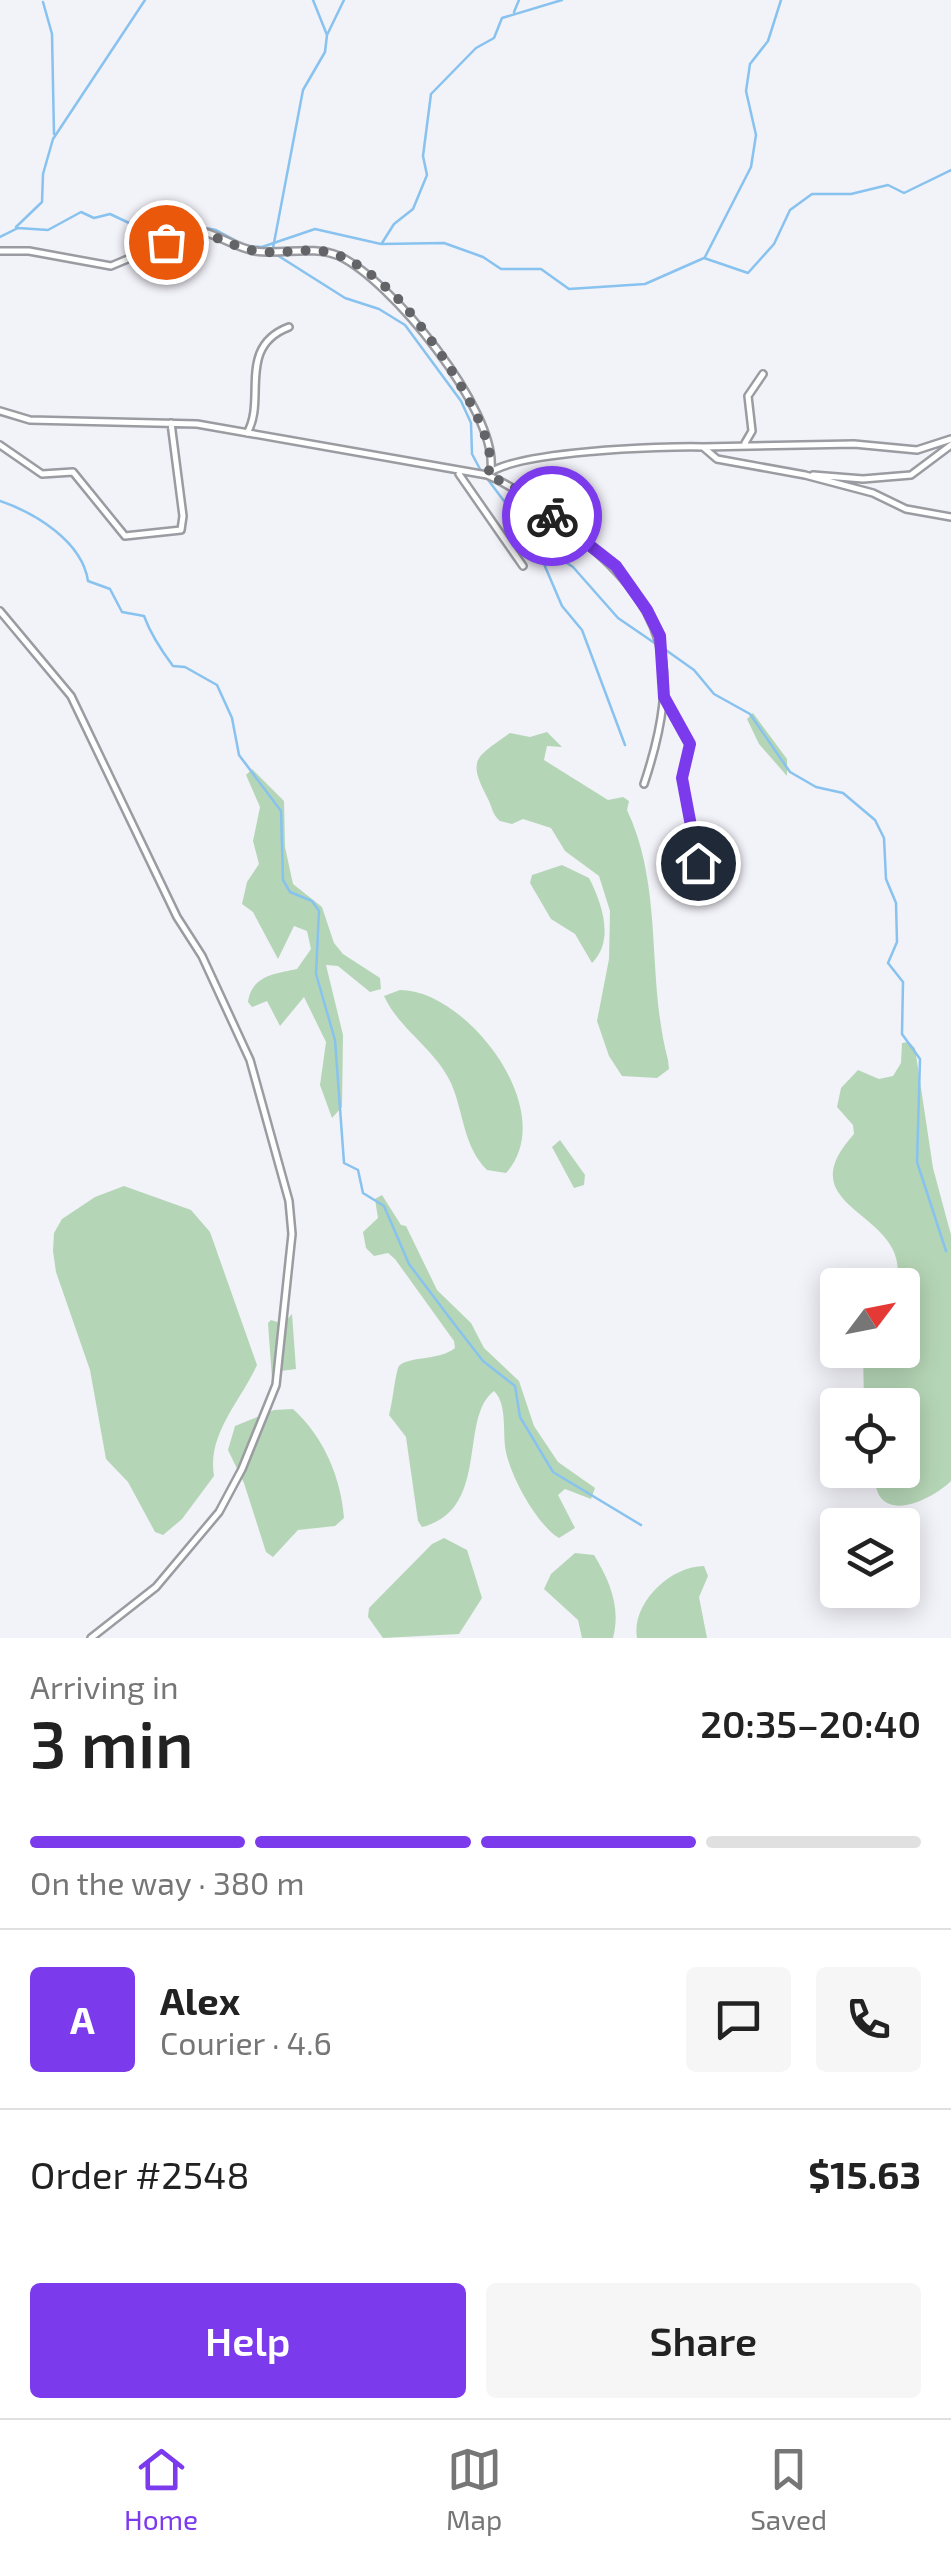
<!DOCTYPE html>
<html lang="en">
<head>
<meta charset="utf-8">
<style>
  :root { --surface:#fff; --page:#f6f6f6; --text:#222; --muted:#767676; --line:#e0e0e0; --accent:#7c3aed }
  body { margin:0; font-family:"Exo 2",sans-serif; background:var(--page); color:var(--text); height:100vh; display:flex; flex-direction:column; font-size:38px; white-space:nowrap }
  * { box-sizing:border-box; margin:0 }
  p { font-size:32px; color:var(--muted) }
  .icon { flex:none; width:55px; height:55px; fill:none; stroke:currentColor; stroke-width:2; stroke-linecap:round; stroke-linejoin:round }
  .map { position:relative; height:1638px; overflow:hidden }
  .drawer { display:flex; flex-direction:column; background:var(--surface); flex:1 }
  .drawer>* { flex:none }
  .needle { width:65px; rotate:58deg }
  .controls { position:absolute; left:820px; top:1268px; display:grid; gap:20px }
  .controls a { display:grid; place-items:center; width:100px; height:100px; border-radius:10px; background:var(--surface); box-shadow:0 5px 25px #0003; font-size:50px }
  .pin { position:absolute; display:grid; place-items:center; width:85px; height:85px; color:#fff; margin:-42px; border:5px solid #fff; border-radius:50%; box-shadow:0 2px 10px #0007 }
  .courier { position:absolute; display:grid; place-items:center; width:100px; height:100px; margin:-50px; border:8px solid #7c3aed; border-radius:50%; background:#fff; color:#222; box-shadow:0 2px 12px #0007 }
  .head em { font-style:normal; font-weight:600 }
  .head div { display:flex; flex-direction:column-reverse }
  .head { display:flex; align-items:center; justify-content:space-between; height:170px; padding:0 30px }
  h1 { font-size:65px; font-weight:600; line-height:75px }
  .bar { display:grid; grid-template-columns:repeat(4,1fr); gap:15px 10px; align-content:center; height:120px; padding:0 30px }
  .bar i { height:12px; border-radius:8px; background:var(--line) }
  .bar .selected { background:var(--accent) }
  .bar p { grid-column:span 4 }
  .line { display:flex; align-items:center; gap:25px; padding:0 30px; border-top:2px solid var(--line) }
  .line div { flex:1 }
  .round { display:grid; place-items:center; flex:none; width:105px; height:105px; border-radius:10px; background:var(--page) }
  .button { display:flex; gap:20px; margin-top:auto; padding:20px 30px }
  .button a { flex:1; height:115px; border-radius:10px; background:var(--accent); color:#fff; font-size:40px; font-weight:600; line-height:115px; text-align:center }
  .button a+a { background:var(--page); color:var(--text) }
  .tab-bar { display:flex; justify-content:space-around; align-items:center; height:140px; border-top:2px solid var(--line); background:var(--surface); font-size:28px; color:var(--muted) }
  .tab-bar a { display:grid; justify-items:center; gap:5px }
  .tab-bar .selected { color:var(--accent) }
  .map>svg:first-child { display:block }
</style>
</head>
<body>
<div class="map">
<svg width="951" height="1638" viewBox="0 0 951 1638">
  <rect width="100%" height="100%" fill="#f2f2f9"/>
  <!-- green -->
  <path fill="#b5d6b6" d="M753 713 787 759V776L759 744 747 719Z
    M547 732 562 747 547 746 544 760 608 800 623 797 629 801 627 810C664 888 646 978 668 1060L669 1069 657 1078 622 1076 609 1056 597 1021 609 959 610 911 599 876 565 851 551 828 523 819 512 824 500 821C492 814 493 809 488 799 467 759 475 758 510 733L530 737Z
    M252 769 284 801 285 847 293 884 322 907 334 943 343 954 380 978 381 989 370 992 338 966 326 965 343 1035 342 1107 332 1118 320 1085 326 1042 304 997 280 1026 267 1001 252 1007 248 1002C252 975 275 974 297 969L311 949 307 931 294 926 278 959 253 912 242 904 247 882 259 864 253 841 260 807 246 775Z
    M562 865 589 878C602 903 615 941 592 963L575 934 551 919 530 883 532 875Z
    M400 990C468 990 561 1113 506 1173L487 1170C463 1146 464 1113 451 1083 436 1050 399 1029 384 996Z
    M909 1042 915 1048 933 1168 951 1235V1481C938 1494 902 1515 884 1501 875 1494 875 1480 874 1470H902V1405H864L863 1350H902V1285H896C915 1210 783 1212 854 1134L853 1125 837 1107 841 1088 858 1070 879 1079 893 1076 901 1063 902 1043Z
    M560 1140 585 1175 584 1185 574 1188 552 1147Z
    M124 1186 191 1210 210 1232 257 1365C240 1402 207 1434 214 1476L182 1519 163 1535 155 1532 128 1482 106 1459 90 1370 56 1272 53 1251 54 1233 62 1219 95 1197Z
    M382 1195 401 1225 406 1226 437 1290 471 1323 484 1348 519 1381 534 1426 558 1462 595 1488 591 1499 565 1489 558 1495 575 1528 559 1538C537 1525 511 1477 506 1452 502 1433 508 1405 494 1391 458 1418 491 1510 422 1527L418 1521 406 1437 389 1415C393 1400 394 1382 398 1368 402 1356 440 1361 455 1348L454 1341 395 1259 388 1253 374 1256 366 1248 363 1232 378 1218 375 1199Z
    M292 1314 296 1369 281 1371 272 1379 268 1323 271 1320 283 1324Z
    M293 1409C323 1436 341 1477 344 1518L335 1526 298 1530 273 1557 266 1552 244 1483 228 1450 235 1426 274 1410Z
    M444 1538 467 1550 482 1598 459 1634 383 1638 368 1617 369 1608 432 1544Z
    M575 1553 594 1555C610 1581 621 1608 613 1638H582L578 1620 544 1589 551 1574Z
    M704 1566 708 1576 699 1597 707 1638H637C631 1604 670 1566 704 1566Z"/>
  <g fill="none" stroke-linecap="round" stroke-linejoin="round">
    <!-- stream -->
    <path stroke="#88c2ef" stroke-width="2.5" d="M313 0 327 35
      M43 2 52 34 54 134
      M514 12 519 0
      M16 227 42 202 43 174 53 139 145 0
      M0 237 18 228 48 230 81 212 94 218 110 214 144 230 175 222 216 230 246 246 262 247 315 229 381 244 444 243 483 257 501 269H541L569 289 645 284 704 258 748 273 774 244 790 210 812 194H851L888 185 904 193 951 170
      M382 243 394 224 413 209 427 175 423 156 431 94 476 48 494 38 502 18 562 0
      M273 248 303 90 325 52 327 35 344 0
      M277 255 345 298 379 309 405 325 461 401 471 423 472 454 481 471
      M705 257 751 167 756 135 746 91 750 64 768 41 781 0
      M486 477 534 541 573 567 618 618 656 644
      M0 501C35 513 82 541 88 581L110 589 122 612 144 616C151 635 161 650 173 666L185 667 217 685 232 718 239 755 281 811 283 880 290 892 312 901 319 911 316 974 335 1040 344 1163 358 1170 363 1193 384 1206 409 1264 452 1321 483 1361 515 1386 520 1417 553 1472 641 1525
      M535 543 562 606 582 630 625 745
      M663 648 694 670 714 694 750 714 790 772 816 787 843 793 875 820 884 838 886 879 896 903 897 942 888 963 903 982 902 1034 920 1059 917 1162 946 1251"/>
    <!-- minor casing -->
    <g stroke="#9b9ca2" stroke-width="10">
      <path id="minor" d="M0 251H29L111 266 197 230C218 234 235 248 255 251 282 255 313 245 339 256 391 280 497 410 491 469
        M0 411 30 420 197 424 487 475C512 451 663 446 703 447L717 459 805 475 873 493 906 509 951 517
        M247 433C267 400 236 347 289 327
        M745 443 752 431 748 396 763 374
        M0 445 42 474 73 472 125 536 181 530 183 516 171 423
        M703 447 854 444 917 450 951 439
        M459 474 523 566
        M487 475C518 488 543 509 570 530 668 606 683 666 644 784
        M813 475 863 479 911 475 951 445
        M0 611 71 696 177 917 202 956 250 1060 289 1201 292 1234 276 1385 242 1469 219 1512 156 1587 91 1638
        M665 700 690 744 682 777 698 863"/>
    </g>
    <!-- minor -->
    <use href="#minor" stroke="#fff" stroke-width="5"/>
  </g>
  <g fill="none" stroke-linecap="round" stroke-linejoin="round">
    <!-- done -->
    <path stroke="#646468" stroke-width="10" stroke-dasharray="0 18" d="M166 242C202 222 217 242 251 250 278 257 308 245 335 254 359 262 385 285 402 303 427 331 507 441 487 475L512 486 552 516"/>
    <!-- route -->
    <path stroke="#7c3aed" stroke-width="12" d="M552 516 616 566 647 610 660 636 664 697 690 744 682 778 698 863"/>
  </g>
</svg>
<div class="controls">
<a><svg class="needle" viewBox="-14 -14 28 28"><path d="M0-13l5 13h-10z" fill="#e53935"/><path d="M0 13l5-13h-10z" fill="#767676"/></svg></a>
<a><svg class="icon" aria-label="locate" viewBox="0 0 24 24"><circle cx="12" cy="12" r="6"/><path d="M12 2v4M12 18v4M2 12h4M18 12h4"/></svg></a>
<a><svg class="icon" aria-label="layers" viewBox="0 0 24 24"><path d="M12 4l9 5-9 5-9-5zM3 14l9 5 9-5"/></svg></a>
</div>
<div class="pin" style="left:166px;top:242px;background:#ea580c"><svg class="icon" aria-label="bag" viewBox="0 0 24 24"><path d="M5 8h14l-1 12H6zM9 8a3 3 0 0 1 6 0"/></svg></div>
<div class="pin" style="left:698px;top:863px;background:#1f2937"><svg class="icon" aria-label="home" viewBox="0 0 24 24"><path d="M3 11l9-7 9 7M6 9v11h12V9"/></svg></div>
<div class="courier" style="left:552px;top:516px"><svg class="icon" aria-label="bike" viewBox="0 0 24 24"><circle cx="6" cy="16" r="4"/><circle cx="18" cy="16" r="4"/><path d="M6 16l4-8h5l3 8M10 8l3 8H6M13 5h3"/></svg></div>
</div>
<section class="drawer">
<div class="head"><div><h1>3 min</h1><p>Arriving in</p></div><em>20:35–20:40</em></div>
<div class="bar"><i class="selected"></i><i class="selected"></i><i class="selected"></i><i></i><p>On the way · 380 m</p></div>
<div class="line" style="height:180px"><b class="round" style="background:var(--accent);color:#fff">A</b><div><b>Alex</b><p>Courier · 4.6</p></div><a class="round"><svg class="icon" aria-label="chat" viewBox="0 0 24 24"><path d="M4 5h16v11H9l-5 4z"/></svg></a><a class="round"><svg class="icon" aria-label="phone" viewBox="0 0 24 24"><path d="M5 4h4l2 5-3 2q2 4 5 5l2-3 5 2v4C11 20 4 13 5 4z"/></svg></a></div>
<div class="line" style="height:130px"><div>Order #2548</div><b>$15.63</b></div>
<div class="button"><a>Help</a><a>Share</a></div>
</section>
<nav class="tab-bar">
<a class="selected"><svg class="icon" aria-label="home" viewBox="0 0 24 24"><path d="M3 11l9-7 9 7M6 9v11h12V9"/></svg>Home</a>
<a><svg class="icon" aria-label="map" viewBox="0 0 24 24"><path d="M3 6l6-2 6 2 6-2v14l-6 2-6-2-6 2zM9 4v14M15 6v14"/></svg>Map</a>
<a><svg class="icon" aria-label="saved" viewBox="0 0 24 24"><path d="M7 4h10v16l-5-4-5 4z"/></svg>Saved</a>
</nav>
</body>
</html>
